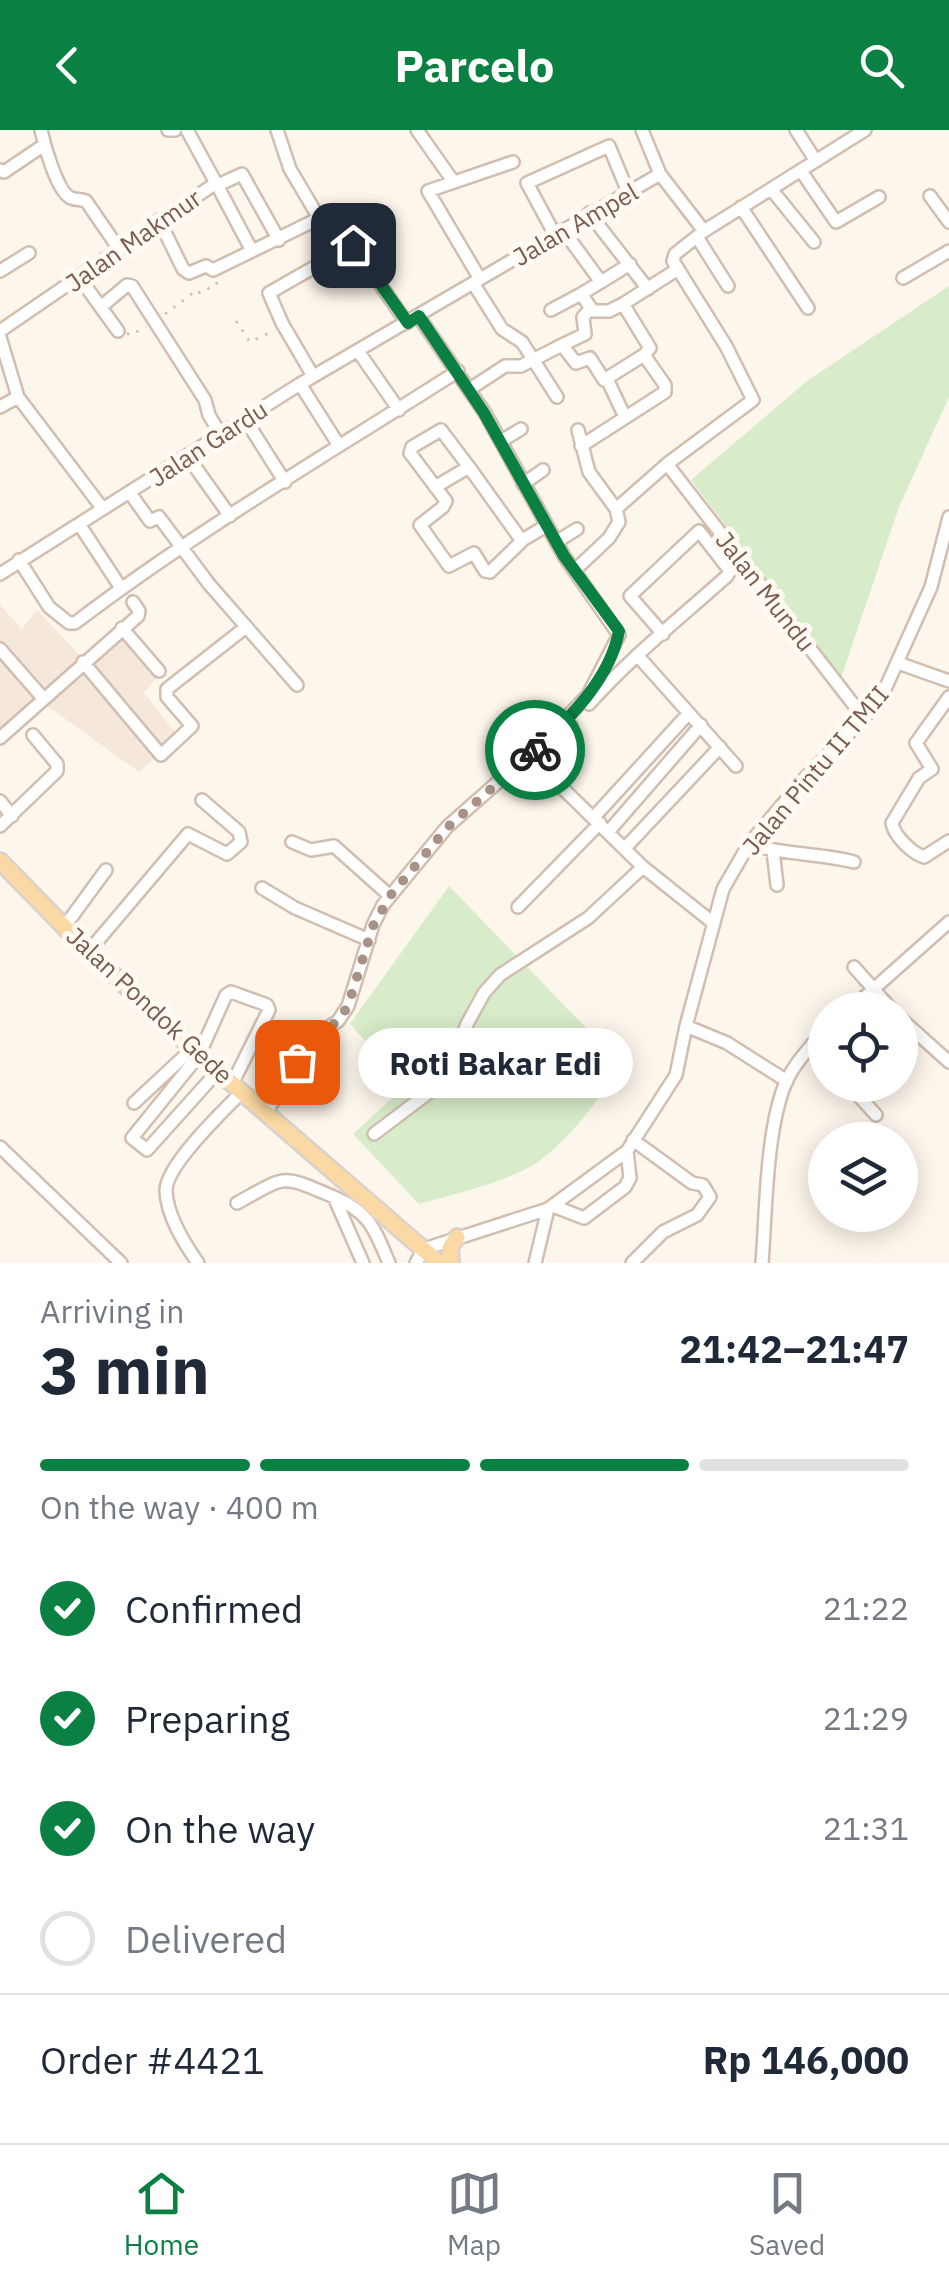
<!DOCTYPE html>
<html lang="en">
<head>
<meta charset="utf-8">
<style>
  :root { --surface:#fff; --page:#f6f6f7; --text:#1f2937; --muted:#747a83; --line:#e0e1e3; --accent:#0b8043 }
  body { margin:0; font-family:"IBM Plex Sans",sans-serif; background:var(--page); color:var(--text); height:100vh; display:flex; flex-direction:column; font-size:38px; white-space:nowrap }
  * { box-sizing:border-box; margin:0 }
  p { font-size:32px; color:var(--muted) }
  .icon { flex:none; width:55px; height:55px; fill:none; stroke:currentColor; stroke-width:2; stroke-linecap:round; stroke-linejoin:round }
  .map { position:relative; height:1133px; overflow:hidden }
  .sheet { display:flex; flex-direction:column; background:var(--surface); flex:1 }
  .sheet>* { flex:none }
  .fabs { position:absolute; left:808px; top:862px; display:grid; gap:20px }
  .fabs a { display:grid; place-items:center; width:110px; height:110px; border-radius:50%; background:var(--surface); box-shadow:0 5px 25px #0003; font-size:50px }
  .pin { position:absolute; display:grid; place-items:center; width:85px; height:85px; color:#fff; margin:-42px; border-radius:20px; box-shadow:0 5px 15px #0006 }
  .courier { position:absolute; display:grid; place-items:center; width:100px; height:100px; margin:-50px; border:8px solid #0b8043; border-radius:50%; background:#fff; color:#222; box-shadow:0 2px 12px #0007 }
  .bubble { position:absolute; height:70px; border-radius:35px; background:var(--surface); box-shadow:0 5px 25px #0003; font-size:32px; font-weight:800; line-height:70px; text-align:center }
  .summary em { font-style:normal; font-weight:800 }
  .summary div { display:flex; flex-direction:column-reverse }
  .summary { display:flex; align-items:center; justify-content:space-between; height:170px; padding:0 40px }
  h1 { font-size:65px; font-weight:800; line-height:75px }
  .bar { display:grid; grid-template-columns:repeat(4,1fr); gap:15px 10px; align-content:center; height:120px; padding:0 40px }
  .bar i { height:12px; border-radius:8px; background:var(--line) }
  .bar .current { background:var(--accent) }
  .bar p { grid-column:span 4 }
  .line { display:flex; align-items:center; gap:25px; padding:0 40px; border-top:2px solid var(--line) }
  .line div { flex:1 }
  ol { padding:0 40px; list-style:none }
  li { display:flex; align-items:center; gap:30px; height:110px }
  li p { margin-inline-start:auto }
  li .icon { padding:10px; border-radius:50%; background:var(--accent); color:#fff; stroke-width:4 }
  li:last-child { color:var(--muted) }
  li i { width:55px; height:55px; border:5px solid var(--line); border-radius:50% }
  header { display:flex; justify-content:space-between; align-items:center; height:130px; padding:0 40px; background:var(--accent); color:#fff; font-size:45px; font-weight:800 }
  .menu { display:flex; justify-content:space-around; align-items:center; height:140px; border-top:2px solid var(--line); background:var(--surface); font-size:28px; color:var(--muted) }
  .menu a { display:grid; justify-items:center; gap:5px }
  .menu .current { color:var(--accent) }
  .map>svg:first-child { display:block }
</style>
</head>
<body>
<header><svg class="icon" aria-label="back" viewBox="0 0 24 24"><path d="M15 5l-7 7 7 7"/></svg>Parcelo<svg class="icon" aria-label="search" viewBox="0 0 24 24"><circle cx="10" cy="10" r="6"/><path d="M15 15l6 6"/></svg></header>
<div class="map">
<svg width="949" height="1133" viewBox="0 0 949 1133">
  <rect width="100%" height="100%" fill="#fdf6ec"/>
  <!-- residential -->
  <path fill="#f5e8da" d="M0 475 22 499 37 480 81 527 120 499 161 542 144 563 179 607 139 642 38 569 0 601Z"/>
  <!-- green -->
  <path fill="#d8ecc9" d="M949 156V267L899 377 841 548 691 350 807 251Z
    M449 756 620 933C601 968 574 1004 542 1029 515 1050 454 1064 419 1074L353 1004 405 956 350 894Z"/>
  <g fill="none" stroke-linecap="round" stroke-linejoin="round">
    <!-- minor casing -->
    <g stroke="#d1beb0" stroke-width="16">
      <path id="minor" d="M41 0C44 14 57 62 71 68 76 70 81 69 86 71L119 119
        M168 0H175
        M277 0 290 39 319 88
        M417 0 453 51
        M642 0 660 44 704 101 865 0
        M796 0 816 31
        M0 40 4 42 44 15
        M801 41 836 92 879 67
        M216 53 252 121
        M218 55 242 44 279 110
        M771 59 814 112
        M930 66 949 92
        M741 77 808 178
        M589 83 648 159
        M159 90 183 139 189 143 206 136 213 140 330 83 407 193
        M563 100 601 152 581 164 593 181H609L623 174
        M555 105 527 53 609 16 628 62
        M697 107 728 156
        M0 141 29 123
        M79 147 118 201
        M903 148 949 121
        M480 149 428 61 513 32
        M601 152 630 134
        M473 153 502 199 522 212 557 267
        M102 176 127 155 132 156 205 270 209 285 221 305
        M551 180 581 164
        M0 201 216 53 187 0
        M0 207 18 267 103 379
        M562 215 585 204 583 187 591 178
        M358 221 399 280
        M644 225 650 218 623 174 678 139
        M313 246 282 193 269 163 353 115
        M607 249 625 287
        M300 254 338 314
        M470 259 505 236H521L562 215 576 233 590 228 604 250 644 225 665 255V262L581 316
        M0 277 18 267
        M245 289 285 352
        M501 311 521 299
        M188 327 230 386
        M667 334 864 588
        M469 337 522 411
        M523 354 543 340
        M435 357 469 337 441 300 412 317 410 323 446 371 443 377 420 395 449 436 474 423 485 441 490 442 524 409 546 396
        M130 363 150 391 159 387 209 454 297 555
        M616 379 667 334 753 270 726 216 673 131 675 124 704 101
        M79 394 121 458
        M556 412 577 399
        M19 430 49 477 69 493H75C197 400 330 323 458 241
        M575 440 609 408 619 392 616 379 589 342 578 300
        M0 444 300 254 660 44
        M122 498 159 541
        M0 519 43 568
        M637 525 736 636
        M83 532 161 625 192 596 167 567V559L246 497
        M898 533 949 551
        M949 567 916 613 932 639 919 648 892 693C894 706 912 723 924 727L949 711
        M589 574C631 527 680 488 727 446L730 441 699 401 630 466 663 504
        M571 596 541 629V637L643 737 712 792
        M0 608 138 486 139 481 133 472
        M0 671 12 686
        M594 687 689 583
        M0 696 57 641V634L33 605
        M609 701 701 595
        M292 712 311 720 334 716 390 766
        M749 714C784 725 819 723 854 732
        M625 718 720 617
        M773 721 777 755
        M262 758 295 778 369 810
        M518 777 600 693
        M65 796 106 740
        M89 821 188 704 227 724 241 712 239 702 202 670
        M854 837 892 880
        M850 880 949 792
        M900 888 949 932
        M686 896 727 913 787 951
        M812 914 825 928
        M218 941 147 1020 132 1008 199 925 226 865 231 862 267 875 269 880 233 952
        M849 955 876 985
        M134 973 192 919
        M267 981 312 908 338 891 348 876 373 795 383 775 447 697 541 614 588 565 619 505 564 426 485 283 419 187
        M374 1004 432 960 456 923 467 894 484 863 500 845 588 788 643 737
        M0 1017 121 1133
        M334 1067C370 1083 374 1098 389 1133
        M237 1073C288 1045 280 1044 334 1067L363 1133
        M553 1076 584 1088 625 1057 630 1048 627 1021
        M198 1133C184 1113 167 1086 166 1061 165 1036 225 979 243 961
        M416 1133 424 1119 548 1079 627 1021 676 945 686 896 723 759 749 714 806 647 864 588 885 559 931 457 949 387
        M535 1133 548 1079
        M632 1133 663 1102 697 1085 710 1067 703 1055 692 1053 633 1010
        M762 1133C766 1082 766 998 786 952 795 933 810 916 825 902"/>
    </g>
    <!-- major casing -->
    <g stroke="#dad1cd" stroke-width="20">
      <path id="major" d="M0 731 82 815 199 925 439 1133
        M451 1133 450 1118 457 1107"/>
    </g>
    <!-- path -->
    <path stroke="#d9b8a5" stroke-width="2.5" stroke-dasharray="2.5 8" stroke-linecap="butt" d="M165 184 197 160 200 163 217 154 216 151
      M236 191 250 212 273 201
      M127 203 130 205 146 197"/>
    <!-- minor -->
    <use href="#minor" stroke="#fff" stroke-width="11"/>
    <!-- major -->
    <use href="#major" stroke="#fbd9a5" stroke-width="15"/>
  </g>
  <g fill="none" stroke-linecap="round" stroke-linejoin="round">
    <!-- done -->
    <path stroke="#a89285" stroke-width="10" stroke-dasharray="0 18" d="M297 932 312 908 338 891 348 876 373 796 390 766 448 697 535 620"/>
    <!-- route -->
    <path stroke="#0b8043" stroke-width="12" d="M353 115 408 193 419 186 484 283 564 426 619 501C610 549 570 588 535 620"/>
  </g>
  <g text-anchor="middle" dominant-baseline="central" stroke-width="10" stroke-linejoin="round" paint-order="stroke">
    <!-- street labels -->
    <g font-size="25" fill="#7a5c4d" stroke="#fffaf3">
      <text transform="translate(575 94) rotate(-30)">Jalan Ampel</text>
      <text transform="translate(133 110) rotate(-35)">Jalan Makmur</text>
      <text transform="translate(208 313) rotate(-33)">Jalan Gardu</text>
      <text transform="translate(766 461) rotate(52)">Jalan Mundu</text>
      <text transform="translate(815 640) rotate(-50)">Jalan Pintu II TMII</text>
      <text transform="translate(150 875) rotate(43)">Jalan Pondok Gede</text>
    </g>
  </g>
</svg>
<div class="fabs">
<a><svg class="icon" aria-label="locate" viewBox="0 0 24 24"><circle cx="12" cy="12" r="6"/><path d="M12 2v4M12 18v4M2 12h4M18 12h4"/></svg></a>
<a><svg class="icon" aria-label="layers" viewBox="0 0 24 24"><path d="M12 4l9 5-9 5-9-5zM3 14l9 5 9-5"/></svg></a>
</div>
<div class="pin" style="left:297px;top:932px;background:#ea580c"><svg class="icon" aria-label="bag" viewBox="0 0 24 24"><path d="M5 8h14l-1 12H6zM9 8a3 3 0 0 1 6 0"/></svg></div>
<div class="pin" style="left:353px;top:115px;background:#1f2937"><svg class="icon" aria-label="home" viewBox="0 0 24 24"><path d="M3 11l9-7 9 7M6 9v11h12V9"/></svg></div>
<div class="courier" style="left:535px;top:620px"><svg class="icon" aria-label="bike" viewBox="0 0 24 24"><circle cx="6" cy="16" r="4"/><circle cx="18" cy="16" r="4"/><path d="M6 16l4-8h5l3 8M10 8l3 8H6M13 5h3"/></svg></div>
<div class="bubble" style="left:358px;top:898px;width:275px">Roti Bakar Edi</div>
</div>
<section class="sheet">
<div class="summary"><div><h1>3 min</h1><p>Arriving in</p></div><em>21:42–21:47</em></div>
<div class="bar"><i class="current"></i><i class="current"></i><i class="current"></i><i></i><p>On the way · 400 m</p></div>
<ol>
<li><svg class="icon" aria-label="check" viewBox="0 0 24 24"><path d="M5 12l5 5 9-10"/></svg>Confirmed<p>21:22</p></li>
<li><svg class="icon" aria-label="check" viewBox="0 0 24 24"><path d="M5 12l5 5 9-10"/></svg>Preparing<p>21:29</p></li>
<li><svg class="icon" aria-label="check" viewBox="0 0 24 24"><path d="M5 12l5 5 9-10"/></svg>On the way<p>21:31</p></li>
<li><i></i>Delivered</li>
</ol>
<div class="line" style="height:130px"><div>Order #4421</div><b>Rp 146,000</b></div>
</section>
<nav class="menu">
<a class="current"><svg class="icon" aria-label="home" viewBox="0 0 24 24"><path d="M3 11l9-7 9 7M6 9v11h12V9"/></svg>Home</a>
<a><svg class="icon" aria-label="map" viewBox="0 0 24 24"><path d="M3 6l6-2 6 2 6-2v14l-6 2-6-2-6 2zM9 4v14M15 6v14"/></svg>Map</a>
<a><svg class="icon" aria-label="saved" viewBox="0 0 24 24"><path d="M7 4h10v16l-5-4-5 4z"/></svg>Saved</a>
</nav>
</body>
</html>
